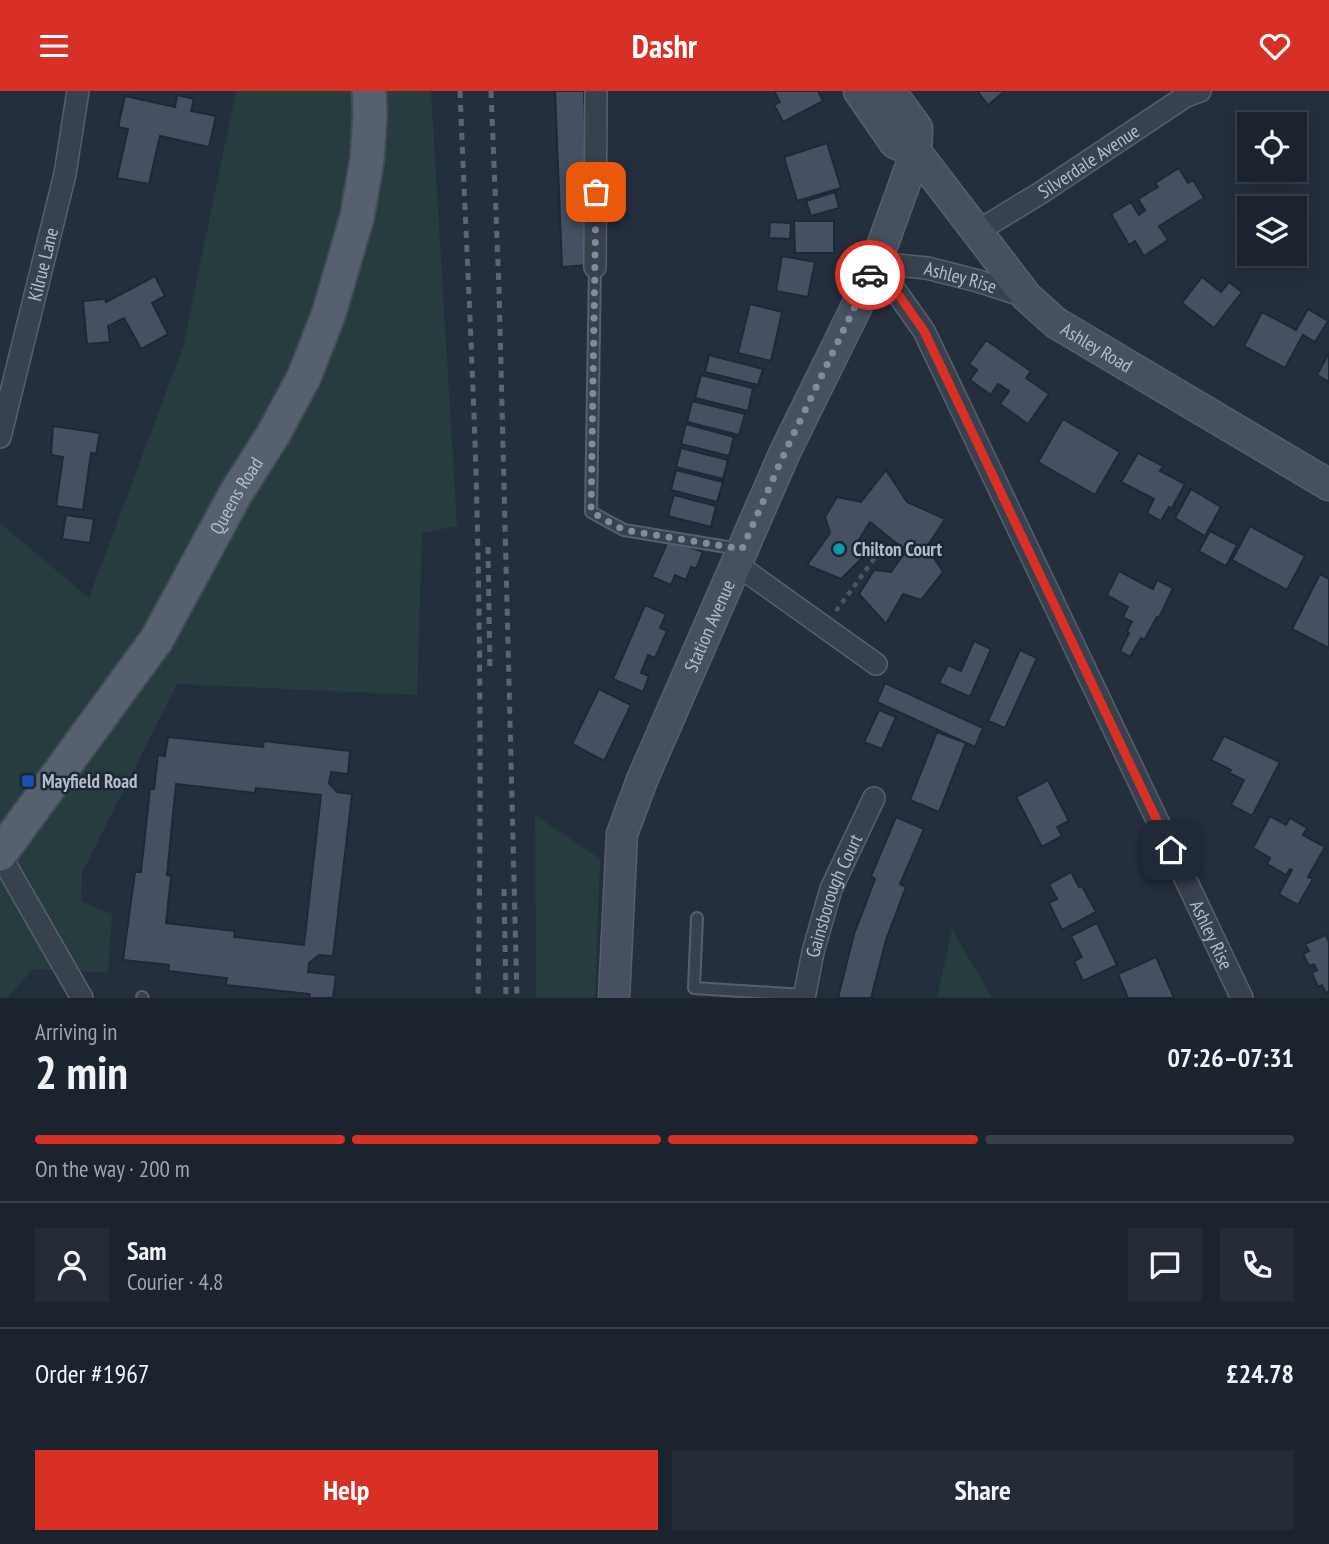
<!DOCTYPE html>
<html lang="en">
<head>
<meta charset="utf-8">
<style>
  :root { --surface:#1b232e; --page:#242b36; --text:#f1f3f6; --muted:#a0a4aa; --line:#39404a; --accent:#d93025 }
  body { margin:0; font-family:"PT Sans Narrow",sans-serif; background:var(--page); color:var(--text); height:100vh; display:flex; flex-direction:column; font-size:26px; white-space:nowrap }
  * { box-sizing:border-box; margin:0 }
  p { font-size:23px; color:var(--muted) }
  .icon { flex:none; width:38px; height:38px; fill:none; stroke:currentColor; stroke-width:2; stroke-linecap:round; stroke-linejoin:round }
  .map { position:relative; height:907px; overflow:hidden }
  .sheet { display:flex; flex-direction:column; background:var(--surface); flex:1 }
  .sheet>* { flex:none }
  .buttons { position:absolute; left:1237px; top:21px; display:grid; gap:14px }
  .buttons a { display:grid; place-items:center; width:70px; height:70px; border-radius:0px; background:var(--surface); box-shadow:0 4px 18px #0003,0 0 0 2px var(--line); font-size:35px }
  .pin { position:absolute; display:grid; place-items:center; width:60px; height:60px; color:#fff; margin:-30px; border-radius:14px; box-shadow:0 4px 10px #0006 }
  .courier { position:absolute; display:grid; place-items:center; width:70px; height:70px; margin:-35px; border:5px solid #d93025; border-radius:50%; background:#fff; color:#222; box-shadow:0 2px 9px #0007 }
  .headline em { font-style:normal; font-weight:800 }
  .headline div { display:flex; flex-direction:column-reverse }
  .headline { display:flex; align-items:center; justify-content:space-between; height:119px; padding:0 35px }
  h1 { font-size:46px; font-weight:800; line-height:52px }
  .bar { display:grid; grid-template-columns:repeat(4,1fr); gap:10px 7px; align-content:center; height:84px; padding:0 35px }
  .bar i { height:9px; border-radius:5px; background:var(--line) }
  .bar .current { background:var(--accent) }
  .bar p { grid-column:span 4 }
  .line { display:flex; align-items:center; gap:18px; padding:0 35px; border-top:2px solid var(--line) }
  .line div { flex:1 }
  .round { display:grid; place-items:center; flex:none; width:74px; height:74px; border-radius:0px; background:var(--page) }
  .action { display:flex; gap:14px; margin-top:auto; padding:14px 35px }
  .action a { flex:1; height:80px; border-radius:0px; background:var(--accent); color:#fff; font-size:28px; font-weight:800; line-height:80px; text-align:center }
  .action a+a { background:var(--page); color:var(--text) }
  header { display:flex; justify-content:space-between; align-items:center; height:91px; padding:0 35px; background:var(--accent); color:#fff; font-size:32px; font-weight:800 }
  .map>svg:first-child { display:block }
</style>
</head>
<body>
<header><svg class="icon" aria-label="menu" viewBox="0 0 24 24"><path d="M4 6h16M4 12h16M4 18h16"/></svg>Dashr<svg class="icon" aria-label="heart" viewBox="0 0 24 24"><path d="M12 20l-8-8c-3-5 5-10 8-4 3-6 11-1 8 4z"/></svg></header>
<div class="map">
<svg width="1329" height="907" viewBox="0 0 1329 907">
  <rect width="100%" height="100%" fill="#242f3e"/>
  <!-- green -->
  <path fill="#263c3f" d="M236 0H431L457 435 422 442 417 604 177 593 82 782 81 810 112 823 108 882 33 878 7 907H0V432L89 507 183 256Z
    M535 724 600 768 595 907H536Z
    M952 838 992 907H937Z"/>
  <!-- building -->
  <path fill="#455162" stroke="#1f2835" stroke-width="2" fill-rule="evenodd" d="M555 0H584L589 174 562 176Z
    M774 0H818L823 10 783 31 774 14 780 11Z
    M977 0H1005L988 14Z
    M177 4 194 8 191 20 216 25 209 56 160 45 149 93 117 87 128 38 118 36 125 5 175 16Z
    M827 52 841 97 797 110 784 66Z
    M1179 77 1188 92 1193 89 1204 107 1159 135 1168 149 1144 165 1135 150 1129 154 1111 123 1131 111 1139 124 1145 119 1138 108 1158 96 1155 92Z
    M835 101 839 117 811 125 806 110Z
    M794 130H834V162H795Z
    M770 131 791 132 790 148 769 147Z
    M782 165 815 171 808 206 776 200Z
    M155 185 165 205 152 212 168 243 141 258 124 227 108 235 110 251 87 253 83 210 105 208 106 211Z
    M1202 186 1221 201 1229 191 1242 201 1214 237 1182 212Z
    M750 213 782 221 771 270 738 262Z
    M1308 218 1328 230 1315 251 1303 244 1285 277 1244 255 1262 221 1296 239Z
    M986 249 1031 280 1026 287 1049 303 1028 333 1000 313 1009 300 998 293 991 304 970 289 977 279 969 273Z
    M1329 262V291L1317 284Z
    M709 264 763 278 758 294 705 281Z
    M701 284 753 297 748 320 695 307Z
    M692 310 745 323 739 344 687 331Z
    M1063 328 1120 361 1095 404 1038 371Z
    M686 333 734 346 729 365 681 353Z
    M53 335 100 342 96 363 91 362 83 419 56 415 63 366 51 364Z
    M681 357 728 369 723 388 676 376Z
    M1138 362 1163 375 1160 380 1185 393 1172 417 1169 416 1161 430 1147 422 1154 408 1121 391Z
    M676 379 723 391 717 411 671 399Z
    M886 379 907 411 945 428 927 456 943 481 921 509 903 503 886 533 859 503 874 479 891 481 906 460 870 431 857 452 864 465 841 488 807 474 830 442 825 426 837 406 861 411Z
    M1191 398 1221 416 1205 445 1175 427Z
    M674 404 716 415 711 436 668 425Z
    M66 424 94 428 90 452 62 448Z
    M1250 435 1305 465 1287 499 1232 469Z
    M1210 440 1237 454 1226 475 1199 460Z
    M669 448 703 461 696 478 691 476 686 489 675 484 671 494 652 486Z
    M1119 480 1153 498 1157 489 1173 497 1159 527 1157 526 1144 549 1141 547 1130 566 1120 560 1129 542 1127 540 1132 531 1123 526 1128 516 1107 504Z
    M1320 483 1329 488V557L1292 538Z
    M645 514 666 523 660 537 667 540 655 567 648 564 641 582 649 585 643 601 613 588Z
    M974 550 991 558 970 606 939 592 948 574 961 580Z
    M1020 559 1037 567 1005 637 988 630Z
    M885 592 983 637 975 656 877 611Z
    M599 598 631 614 604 670 572 653Z
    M879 619 896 626 882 658 864 651Z
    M937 641 966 652 939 721 910 709Z
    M1224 645 1280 671 1252 725 1231 714 1244 689 1229 682 1231 679 1211 669Z
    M168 646 263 656 264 650 350 660 348 683 331 681 329 692 337 701 352 703 333 865 319 864 309 872 308 881 336 884 333 907H309L310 903 226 894 227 887 168 880 169 874 123 869 135 781H141L150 698H154L158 664 165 665ZM176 693 255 702 256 697 321 704 304 854 234 846 235 840 166 832 171 785 167 784Z
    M1048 689 1069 730 1057 736 1062 745 1042 756 1016 706Z
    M1270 725 1286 734 1290 727 1307 737 1303 744 1325 756 1308 786 1313 788 1298 814 1279 803 1292 779 1290 778 1286 784 1267 773 1270 767 1253 757Z
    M896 726 924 738 900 793 906 796 886 849 871 907H838L854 843 875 788 871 785Z
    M1071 781 1079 796 1082 795 1096 821 1062 839 1049 812 1057 808 1049 793Z
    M1097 832 1117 874 1083 890 1074 870 1082 866 1071 845Z
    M1326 844 1329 851V901L1326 902 1322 894 1318 896 1312 882 1317 879 1314 873 1309 875 1303 863 1309 860 1305 853Z
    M1156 866 1174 907H1128L1118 883Z"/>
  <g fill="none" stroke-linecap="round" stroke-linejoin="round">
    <!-- lane casing -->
    <g stroke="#565f6c" stroke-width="14">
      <path id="lane" d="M595 176 591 421 624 439 739 458
        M697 827 694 897 805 904
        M142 906 143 907"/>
    </g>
    <!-- street casing -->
    <g stroke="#565f6c" stroke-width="24">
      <g id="street">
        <path id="s1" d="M978 140 1042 101 1186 5 1200 0"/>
        <path id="s2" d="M876 172 924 240 1242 907"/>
        <path id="s3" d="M876 172 927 177 978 190 1027 206"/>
        <path d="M595 176 596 0"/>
        <path id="s4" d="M0 346 65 83 78 0"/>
        <path d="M736 473 876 573"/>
        <path d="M0 764 82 907"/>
        <path id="s5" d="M804 907 813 861 831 798 874 707"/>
      </g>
    </g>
    <!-- secondary casing -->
    <g stroke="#565f6c" stroke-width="33">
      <g id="secondary">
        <path id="s6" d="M859 0 895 52 916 61 1027 206 1056 232 1329 394"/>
        <path id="s7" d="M614 907 622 743 642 689 785 361 854 221 876 172 916 61 917 37 890 0"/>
      </g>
    </g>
    <!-- primary casing -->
    <g stroke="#414a57" stroke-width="37">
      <g id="primary">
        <path id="s8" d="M0 763 157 548 236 402 274 342 304 286 329 222 357 126 367 69 370 23 369 0"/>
      </g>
    </g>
    <!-- path -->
    <path stroke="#44595c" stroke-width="4.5" stroke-dasharray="5 5" stroke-linecap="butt" d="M836 520 879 461"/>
    <!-- lane -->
    <use href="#lane" stroke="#38414e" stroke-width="10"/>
    <!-- street -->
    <use href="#street" stroke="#38414e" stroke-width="21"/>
    <!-- secondary -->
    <use href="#secondary" stroke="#465061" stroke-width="30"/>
    <!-- primary -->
    <use href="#primary" stroke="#56606e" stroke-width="33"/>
    <!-- rail -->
    <path stroke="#5a6575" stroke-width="5" stroke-dasharray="7 7" stroke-linecap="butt" d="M460 0C465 127 472 254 476 382 481 557 481 732 478 907
      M491 0 499 197 517 907
      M488 456 490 582
      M504 798 506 907"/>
  </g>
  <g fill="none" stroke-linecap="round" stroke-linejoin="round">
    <!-- done -->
    <path stroke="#828b98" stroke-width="7" stroke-dasharray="0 12.6" d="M596 101 591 421 624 439 742 458 785 361 870 184"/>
    <!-- route -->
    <path stroke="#d93025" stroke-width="9" d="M870 184 876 172 924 240 1171 759"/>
  </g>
  <!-- markers -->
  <circle fill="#0f9aa8" stroke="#1d2633" stroke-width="2.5" cx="839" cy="458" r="7"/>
  <rect fill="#1a4fb4" stroke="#1d2633" stroke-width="2.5" x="21" y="683" width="14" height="14" rx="3.5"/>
  <g text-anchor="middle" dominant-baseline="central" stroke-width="5" stroke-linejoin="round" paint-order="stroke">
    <!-- street labels -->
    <g font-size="19" fill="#b4bcc9" stroke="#1d2633">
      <text stroke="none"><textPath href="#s1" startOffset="131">Silverdale Avenue</textPath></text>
      <text stroke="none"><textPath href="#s4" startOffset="178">Kilrue Lane</textPath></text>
      <text stroke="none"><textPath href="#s3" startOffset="86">Ashley Rise</textPath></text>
      <text stroke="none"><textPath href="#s6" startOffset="355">Ashley Road</textPath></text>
      <text stroke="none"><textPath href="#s8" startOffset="430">Queens Road</textPath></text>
      <text stroke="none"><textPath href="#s7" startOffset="390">Station Avenue</textPath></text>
      <text stroke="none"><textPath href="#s5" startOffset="107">Gainsborough Court</textPath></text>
      <text stroke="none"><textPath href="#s2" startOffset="752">Ashley Rise</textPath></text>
    </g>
    <!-- poi labels -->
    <g font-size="19" font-weight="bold" fill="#b4bcc9" stroke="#1d2633" text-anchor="start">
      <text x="853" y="458">Chilton Court</text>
      <text x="42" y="690">Mayfield Road</text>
    </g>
  </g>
</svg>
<div class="buttons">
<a><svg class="icon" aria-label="locate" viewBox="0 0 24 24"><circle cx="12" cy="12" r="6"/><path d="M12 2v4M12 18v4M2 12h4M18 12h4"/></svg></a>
<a><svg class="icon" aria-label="layers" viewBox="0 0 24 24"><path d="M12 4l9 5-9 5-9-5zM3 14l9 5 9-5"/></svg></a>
</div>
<div class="pin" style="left:596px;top:101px;background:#ea580c"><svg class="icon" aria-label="bag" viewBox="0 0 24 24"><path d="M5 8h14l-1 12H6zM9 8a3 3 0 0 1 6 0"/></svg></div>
<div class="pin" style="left:1171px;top:759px;background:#1f2937"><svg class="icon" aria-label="home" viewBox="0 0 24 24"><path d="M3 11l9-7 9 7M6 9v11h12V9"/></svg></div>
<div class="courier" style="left:870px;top:184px"><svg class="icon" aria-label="car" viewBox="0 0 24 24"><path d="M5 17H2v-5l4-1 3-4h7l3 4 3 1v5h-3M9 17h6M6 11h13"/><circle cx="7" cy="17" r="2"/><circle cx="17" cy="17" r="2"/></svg></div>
</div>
<section class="sheet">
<div class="headline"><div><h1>2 min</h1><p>Arriving in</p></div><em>07:26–07:31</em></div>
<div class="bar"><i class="current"></i><i class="current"></i><i class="current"></i><i></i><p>On the way · 200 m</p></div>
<div class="line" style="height:126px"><a class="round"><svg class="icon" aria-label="person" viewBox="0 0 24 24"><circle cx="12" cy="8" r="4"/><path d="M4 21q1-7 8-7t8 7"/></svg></a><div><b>Sam</b><p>Courier · 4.8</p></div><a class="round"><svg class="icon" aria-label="chat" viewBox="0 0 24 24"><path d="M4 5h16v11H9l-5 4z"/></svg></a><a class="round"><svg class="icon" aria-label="phone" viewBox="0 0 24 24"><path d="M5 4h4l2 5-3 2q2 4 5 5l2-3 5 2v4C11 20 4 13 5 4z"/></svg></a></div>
<div class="line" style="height:91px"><div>Order #1967</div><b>£24.78</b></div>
<div class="action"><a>Help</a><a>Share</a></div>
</section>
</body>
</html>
